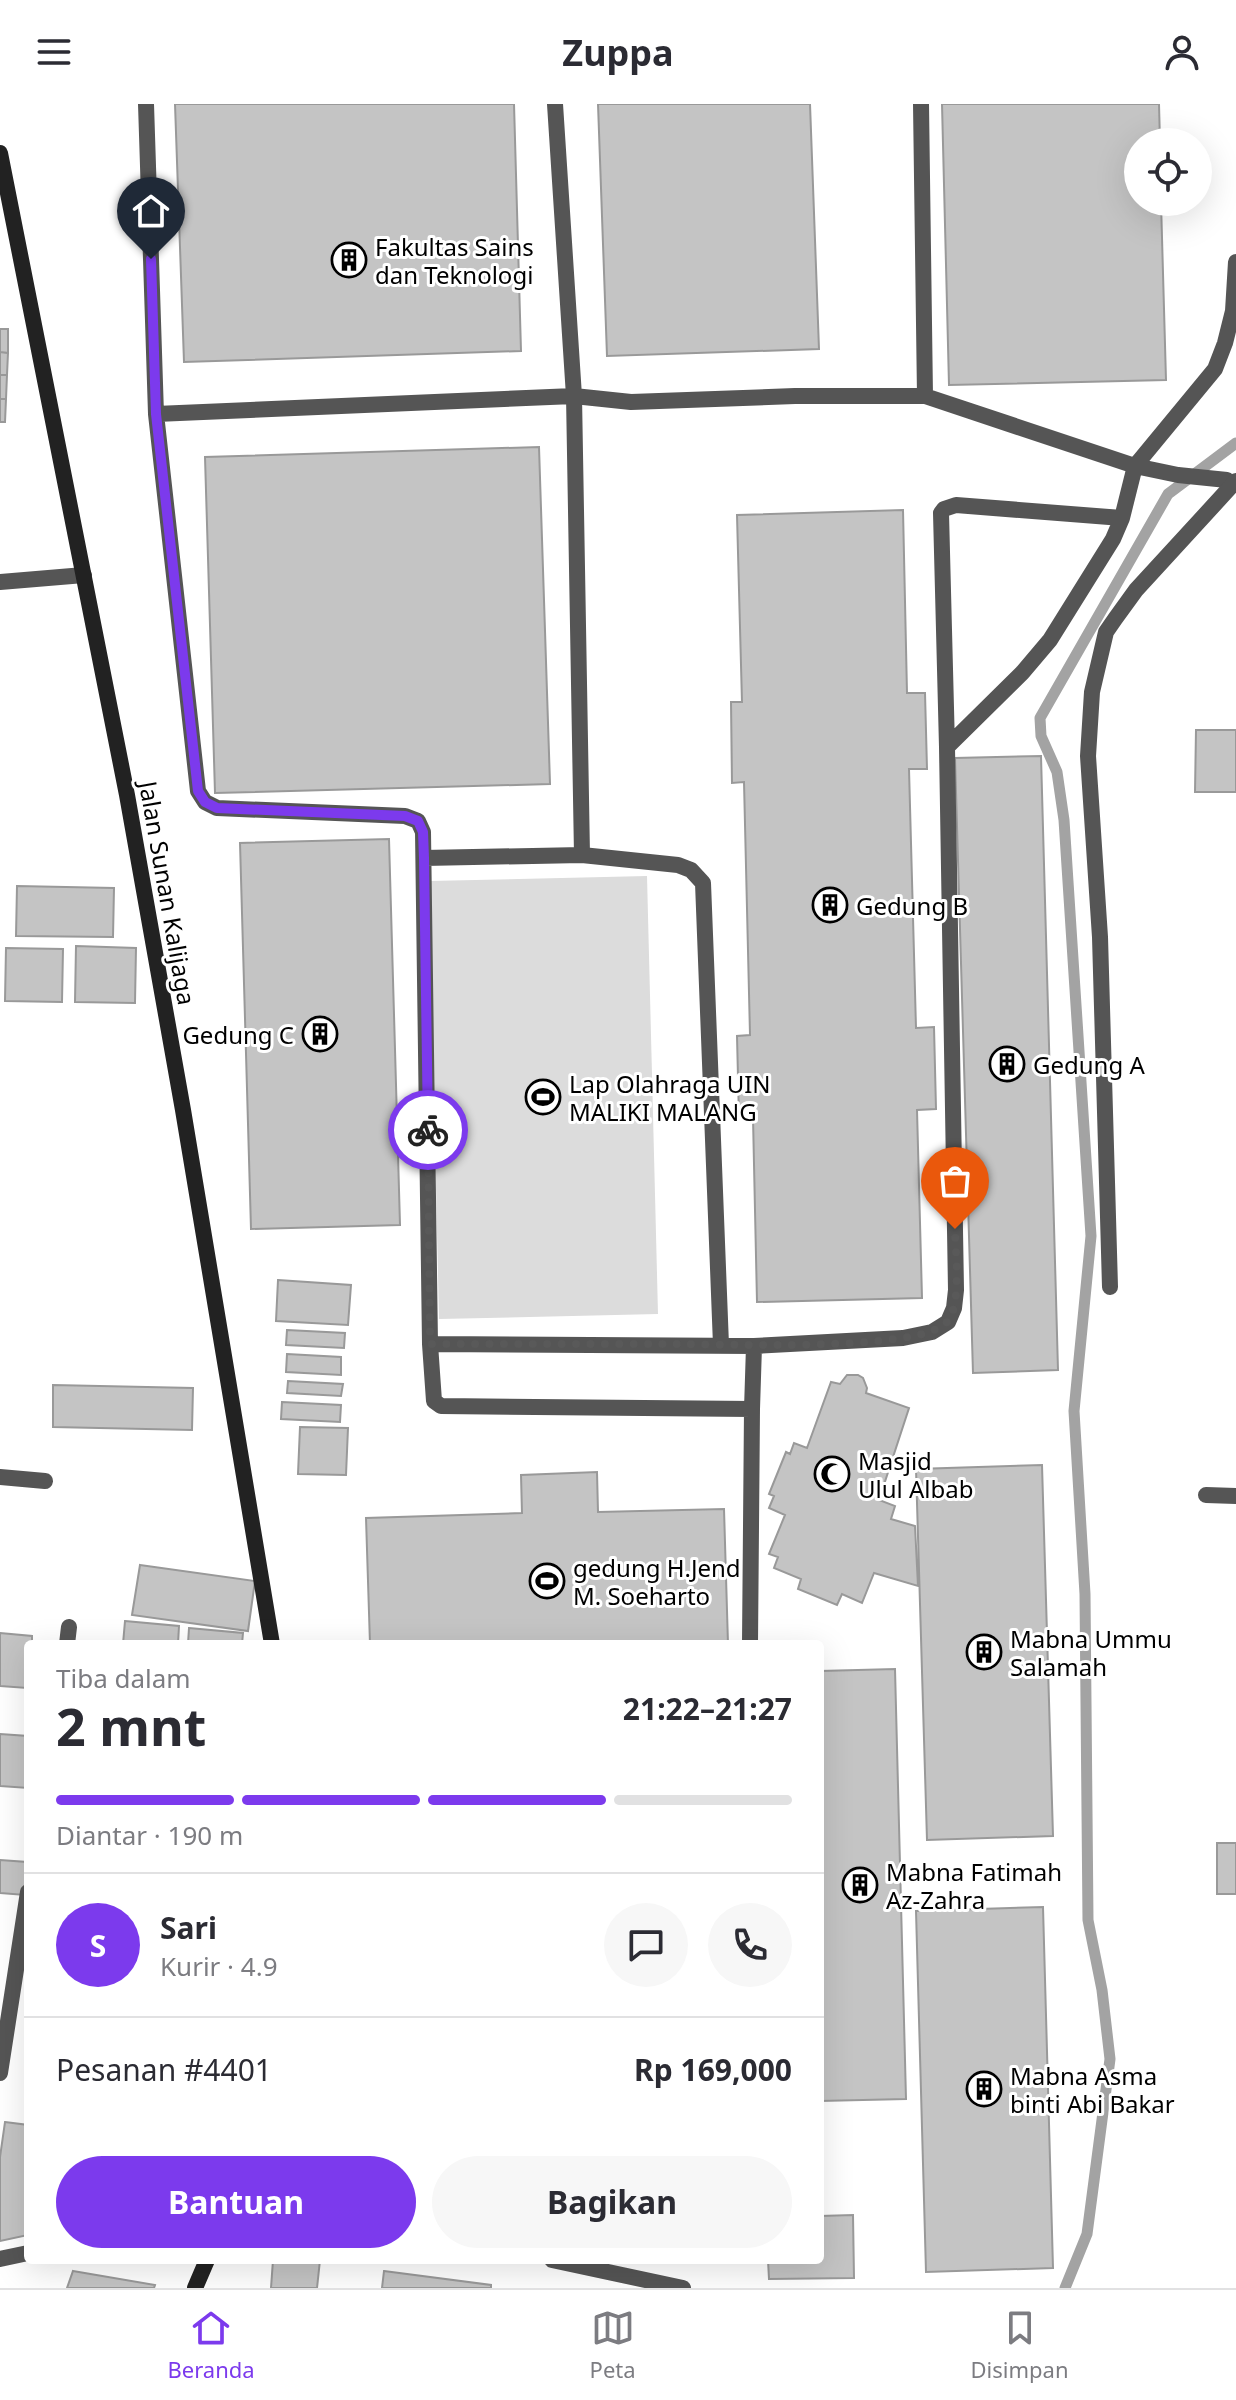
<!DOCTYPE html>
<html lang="id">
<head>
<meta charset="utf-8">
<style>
  :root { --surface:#fff; --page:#f7f7f7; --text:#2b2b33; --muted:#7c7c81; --line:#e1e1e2; --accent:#7c3aed }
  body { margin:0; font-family:"Noto Sans",sans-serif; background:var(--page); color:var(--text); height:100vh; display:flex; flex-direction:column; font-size:30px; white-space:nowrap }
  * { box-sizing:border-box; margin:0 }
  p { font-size:26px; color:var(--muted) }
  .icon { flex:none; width:44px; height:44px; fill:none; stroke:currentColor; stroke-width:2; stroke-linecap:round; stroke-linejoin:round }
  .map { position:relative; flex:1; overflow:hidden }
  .side { position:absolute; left:24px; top:1536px; width:800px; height:624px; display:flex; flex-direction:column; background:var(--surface); border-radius:8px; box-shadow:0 8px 32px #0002 }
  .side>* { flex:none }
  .buttons { position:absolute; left:1124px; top:24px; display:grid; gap:16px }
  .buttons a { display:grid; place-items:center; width:88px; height:88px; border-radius:50%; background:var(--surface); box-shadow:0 8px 32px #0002; font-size:40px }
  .pin { position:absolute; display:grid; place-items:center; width:68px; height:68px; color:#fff; margin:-82px -34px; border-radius:50% 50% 50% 0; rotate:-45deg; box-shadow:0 0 8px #0007 }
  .pin .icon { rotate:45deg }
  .courier { position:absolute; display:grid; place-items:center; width:80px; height:80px; margin:-40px; border:6px solid #7c3aed; border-radius:50%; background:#fff; color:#222; box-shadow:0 2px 10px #0007 }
  .headline em { font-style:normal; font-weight:700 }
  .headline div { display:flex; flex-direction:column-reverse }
  .headline { display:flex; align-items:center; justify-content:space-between; height:136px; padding:0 32px }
  h1 { font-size:52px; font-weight:700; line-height:60px }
  .bar { display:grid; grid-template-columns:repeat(4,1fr); gap:12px 8px; align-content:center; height:96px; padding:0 32px }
  .bar i { height:10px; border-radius:6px; background:var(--line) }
  .bar .selected { background:var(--accent) }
  .bar p { grid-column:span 4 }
  .line { display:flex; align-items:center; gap:20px; padding:0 32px; border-top:2px solid var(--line) }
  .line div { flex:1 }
  .round { display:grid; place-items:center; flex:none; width:84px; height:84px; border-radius:42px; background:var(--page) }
  .button { display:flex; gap:16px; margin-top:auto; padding:16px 32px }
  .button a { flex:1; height:92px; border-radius:48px; background:var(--accent); color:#fff; font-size:32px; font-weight:700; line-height:92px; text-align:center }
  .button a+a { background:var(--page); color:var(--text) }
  header { display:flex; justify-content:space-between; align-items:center; height:104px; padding:0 32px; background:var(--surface); font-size:36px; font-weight:700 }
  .dock { display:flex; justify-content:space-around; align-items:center; height:112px; border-top:2px solid var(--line); background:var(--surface); font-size:22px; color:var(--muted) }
  .dock a { display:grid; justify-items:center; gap:4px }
  .dock .selected { color:var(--accent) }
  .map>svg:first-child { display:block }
</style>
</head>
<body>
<header><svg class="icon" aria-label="menu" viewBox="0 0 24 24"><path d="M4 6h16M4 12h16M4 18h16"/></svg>Zuppa<svg class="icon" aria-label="person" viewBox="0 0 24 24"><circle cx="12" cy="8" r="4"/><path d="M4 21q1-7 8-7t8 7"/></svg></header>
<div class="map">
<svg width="1236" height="2184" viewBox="0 0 1236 2184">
  <rect width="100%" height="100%" fill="#fff"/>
  <!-- green -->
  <path fill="#dcdcdc" d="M647 772 658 1210 439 1215 429 777Z"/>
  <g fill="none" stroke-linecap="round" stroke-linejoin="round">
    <!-- stream -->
    <path stroke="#a3a3a3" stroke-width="11" d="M1065 2184 1087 2130 1110 1955 1102 1886 1088 1816 1085 1490 1074 1307 1091 1132 1064 716 1057 668 1041 632 1040 614 1168 390 1236 339"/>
  </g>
  <!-- building -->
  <path fill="#c4c4c4" stroke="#999" stroke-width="2" d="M175 0H514L521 247 184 258Z
    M598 0H810L819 245 607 252Z
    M942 0H1159L1160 38H1138V98H1161L1166 276 949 281Z
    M0 225H8V249L0 248Z
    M0 248 8 249 7 271H0Z
    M0 271H7L6 295H0Z
    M0 295H6L5 318H0Z
    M539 343 550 680 215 689 205 353Z
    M903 406 907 589H925L927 665H909L916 924 934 923 936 1005 917 1006 922 1194 757 1198 753 1014 739 1015 737 932 750 931 744 678 732 679 731 598H742L737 411Z
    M1196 626H1236V688H1195Z
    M1041 652 1058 1266 973 1269 955 654Z
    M389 735 400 1121 251 1125 240 739Z
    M17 782 114 784 113 833 16 832Z
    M76 842 136 844 135 899 75 898Z
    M6 844 63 845 62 898 5 897Z
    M278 1176 351 1181 348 1221 276 1217Z
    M287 1226 345 1229 344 1244 286 1241Z
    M287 1250 341 1253V1271L286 1268Z
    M847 1271H858L863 1274 867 1284 866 1289 909 1304 879 1396 895 1402 891 1415 915 1422 918 1482 874 1469 862 1499 842 1490 837 1501 798 1485 801 1475 774 1464 778 1453 769 1450 785 1411 769 1404 774 1392 769 1390 786 1348 790 1350 794 1339 807 1344 831 1278 840 1280Z
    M288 1277 343 1280 341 1292 287 1289Z
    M53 1281 193 1284 192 1326 53 1323Z
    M282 1298 341 1301 340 1318 281 1315Z
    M300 1323 348 1324 346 1371 298 1370Z
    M1042 1361 1053 1732 927 1736 916 1365Z
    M597 1368 598 1408 724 1405 728 1540H370L366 1414 522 1409 521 1371Z
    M140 1461 255 1477 248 1527 132 1511Z
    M125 1517 179 1522 178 1540H123Z
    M189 1524 243 1529 242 1540H188Z
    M0 1529 32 1532V1540H28L27 1584 0 1582Z
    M895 1565 906 1995 820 1997V1567Z
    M0 1630 28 1632V1684L0 1682Z
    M1217 1739H1236V1790H1217Z
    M0 1756 27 1758 25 1791 0 1789Z
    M1043 1803 1053 2164 926 2168 916 1807Z
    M5 2018 28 2021V2131L0 2137V2053Z
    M853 2111 854 2174 769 2175 768 2156H820V2112Z
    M273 2156H320L317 2184H271Z
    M73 2167 155 2181 154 2184H67Z
    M384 2167 491 2181V2184H382Z"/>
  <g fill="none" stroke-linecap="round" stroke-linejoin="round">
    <!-- service -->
    <path stroke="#555" stroke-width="16" d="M146 0 156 310 198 687 205 698 217 704 405 712 418 717 423 728 430 1240 434 1297 441 1302 752 1305 750 1540
      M555 0 574 292 582 751
      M921 0 925 292
      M156 310 574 292 631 298 795 292H925L1135 362 1178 371 1227 376
      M947 643 1022 569 1050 536 1113 435 1122 414 1135 362 1215 265 1225 239 1233 207 1236 158
      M424 754 582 751 678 761 691 766 703 779 721 1241
      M430 1240 754 1242 903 1234 932 1228 948 1218 954 1204 956 1186 947 643 941 409 944 405 956 401 1122 414
      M752 1305 754 1242"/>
    <!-- minor -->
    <path stroke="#555" stroke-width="16" d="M0 478 84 471
      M1110 1183 1100 833 1088 652 1092 588 1106 528 1115 515 1136 486 1236 377
      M0 1373 45 1377
      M1206 1391 1236 1392
      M67 1540 69 1523
      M0 1969 28 1788
      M0 2155 28 2149
      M552 2156 683 2184"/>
    <!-- secondary -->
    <path stroke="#222" stroke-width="16" d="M0 49 127 691 183 1006 272 1540
      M195 2184 207 2156"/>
  </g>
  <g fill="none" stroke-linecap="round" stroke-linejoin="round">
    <!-- done -->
    <path stroke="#595959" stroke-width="8" stroke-dasharray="0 14.4" d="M428 1026 430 1240C511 1240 593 1240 674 1240 724 1240 912 1248 945 1220 963 1205 955 1147 955 1125"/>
    <!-- route -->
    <path stroke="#7c3aed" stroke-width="10" d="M151 155 156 310 198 687 205 698 217 704 405 712 418 717 423 728 424 754 428 1026"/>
  </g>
  <!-- icons -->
  <defs>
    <g id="building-ring" transform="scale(1.8)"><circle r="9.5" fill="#fff" stroke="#000" stroke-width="1.5"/><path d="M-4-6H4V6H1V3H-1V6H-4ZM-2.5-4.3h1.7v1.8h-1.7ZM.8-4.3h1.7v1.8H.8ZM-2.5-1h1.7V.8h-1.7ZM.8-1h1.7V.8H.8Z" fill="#000"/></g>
    <g id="stadium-ring" transform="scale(1.8)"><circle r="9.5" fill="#fff" stroke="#000" stroke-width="1.5"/><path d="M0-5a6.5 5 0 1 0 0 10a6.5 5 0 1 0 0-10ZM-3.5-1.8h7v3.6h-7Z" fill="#000"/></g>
    <g id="mosque-ring" transform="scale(1.8)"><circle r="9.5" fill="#fff" stroke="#000" stroke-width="1.5"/><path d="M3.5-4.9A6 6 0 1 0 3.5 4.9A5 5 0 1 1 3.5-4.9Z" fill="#000"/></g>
  </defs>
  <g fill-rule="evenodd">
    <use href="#building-ring" x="349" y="156"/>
    <use href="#building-ring" x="830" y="801"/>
    <use href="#building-ring" x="320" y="930"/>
    <use href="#building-ring" x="1007" y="960"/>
    <use href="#stadium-ring" x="543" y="993"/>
    <use href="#mosque-ring" x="832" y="1370"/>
    <use href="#stadium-ring" x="547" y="1477"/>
    <use href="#building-ring" x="984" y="1548"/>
    <use href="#building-ring" x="860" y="1781"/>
    <use href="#building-ring" x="984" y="1985"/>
  </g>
  <g text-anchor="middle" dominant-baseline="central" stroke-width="6" stroke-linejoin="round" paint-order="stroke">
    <!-- poi labels -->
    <g font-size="24" fill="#000" stroke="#fff" text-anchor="start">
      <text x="375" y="142">Fakultas Sains<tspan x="375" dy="28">dan Teknologi</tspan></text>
      <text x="856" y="801">Gedung B</text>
      <text x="294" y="930" text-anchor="end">Gedung C</text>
      <text x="1033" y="960">Gedung A</text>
      <text x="569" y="979">Lap Olahraga UIN<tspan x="569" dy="28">MALIKI MALANG</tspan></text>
      <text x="858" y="1356">Masjid<tspan x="858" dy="28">Ulul Albab</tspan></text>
      <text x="573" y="1463">gedung H.Jend<tspan x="573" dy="28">M. Soeharto</tspan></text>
      <text x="1010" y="1534">Mabna Ummu<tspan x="1010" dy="28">Salamah</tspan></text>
      <text x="886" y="1767">Mabna Fatimah<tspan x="886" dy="28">Az-Zahra</tspan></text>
      <text x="1010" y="1971">Mabna Asma<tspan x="1010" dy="28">binti Abi Bakar</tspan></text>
    </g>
    <!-- street labels -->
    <g font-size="24" fill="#000" stroke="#fff">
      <text transform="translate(168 789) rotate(80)">Jalan Sunan Kalijaga</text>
    </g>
  </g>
</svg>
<div class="buttons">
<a><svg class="icon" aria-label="locate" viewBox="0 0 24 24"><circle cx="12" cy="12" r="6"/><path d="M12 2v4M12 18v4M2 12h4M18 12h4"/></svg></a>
</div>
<div class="pin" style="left:955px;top:1125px;background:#ea580c"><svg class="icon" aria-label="bag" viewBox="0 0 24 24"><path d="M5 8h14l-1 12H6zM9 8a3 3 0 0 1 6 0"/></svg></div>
<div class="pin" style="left:151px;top:155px;background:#1f2937"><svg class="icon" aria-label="home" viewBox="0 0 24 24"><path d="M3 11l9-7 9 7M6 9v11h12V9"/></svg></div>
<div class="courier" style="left:428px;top:1026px"><svg class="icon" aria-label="bike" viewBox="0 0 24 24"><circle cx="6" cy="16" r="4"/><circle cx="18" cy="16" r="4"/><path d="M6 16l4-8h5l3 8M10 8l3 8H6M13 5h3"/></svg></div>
<section class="side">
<div class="headline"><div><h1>2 mnt</h1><p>Tiba dalam</p></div><em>21:22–21:27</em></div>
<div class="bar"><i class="selected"></i><i class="selected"></i><i class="selected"></i><i></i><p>Diantar · 190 m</p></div>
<div class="line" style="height:144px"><b class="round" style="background:var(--accent);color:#fff">S</b><div><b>Sari</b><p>Kurir · 4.9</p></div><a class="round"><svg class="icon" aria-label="chat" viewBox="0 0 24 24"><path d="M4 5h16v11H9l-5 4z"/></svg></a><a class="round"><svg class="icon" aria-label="phone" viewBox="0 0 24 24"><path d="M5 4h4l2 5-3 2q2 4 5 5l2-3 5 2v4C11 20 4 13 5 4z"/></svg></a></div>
<div class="line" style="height:104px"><div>Pesanan #4401</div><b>Rp 169,000</b></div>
<div class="button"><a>Bantuan</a><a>Bagikan</a></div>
</section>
</div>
<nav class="dock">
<a class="selected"><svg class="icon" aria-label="home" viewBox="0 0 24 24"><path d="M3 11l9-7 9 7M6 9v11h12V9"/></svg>Beranda</a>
<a><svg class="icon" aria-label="map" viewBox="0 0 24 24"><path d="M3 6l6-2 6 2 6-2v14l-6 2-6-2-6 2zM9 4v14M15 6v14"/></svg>Peta</a>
<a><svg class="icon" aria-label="saved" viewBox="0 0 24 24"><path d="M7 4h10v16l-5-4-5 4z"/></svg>Disimpan</a>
</nav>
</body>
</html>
